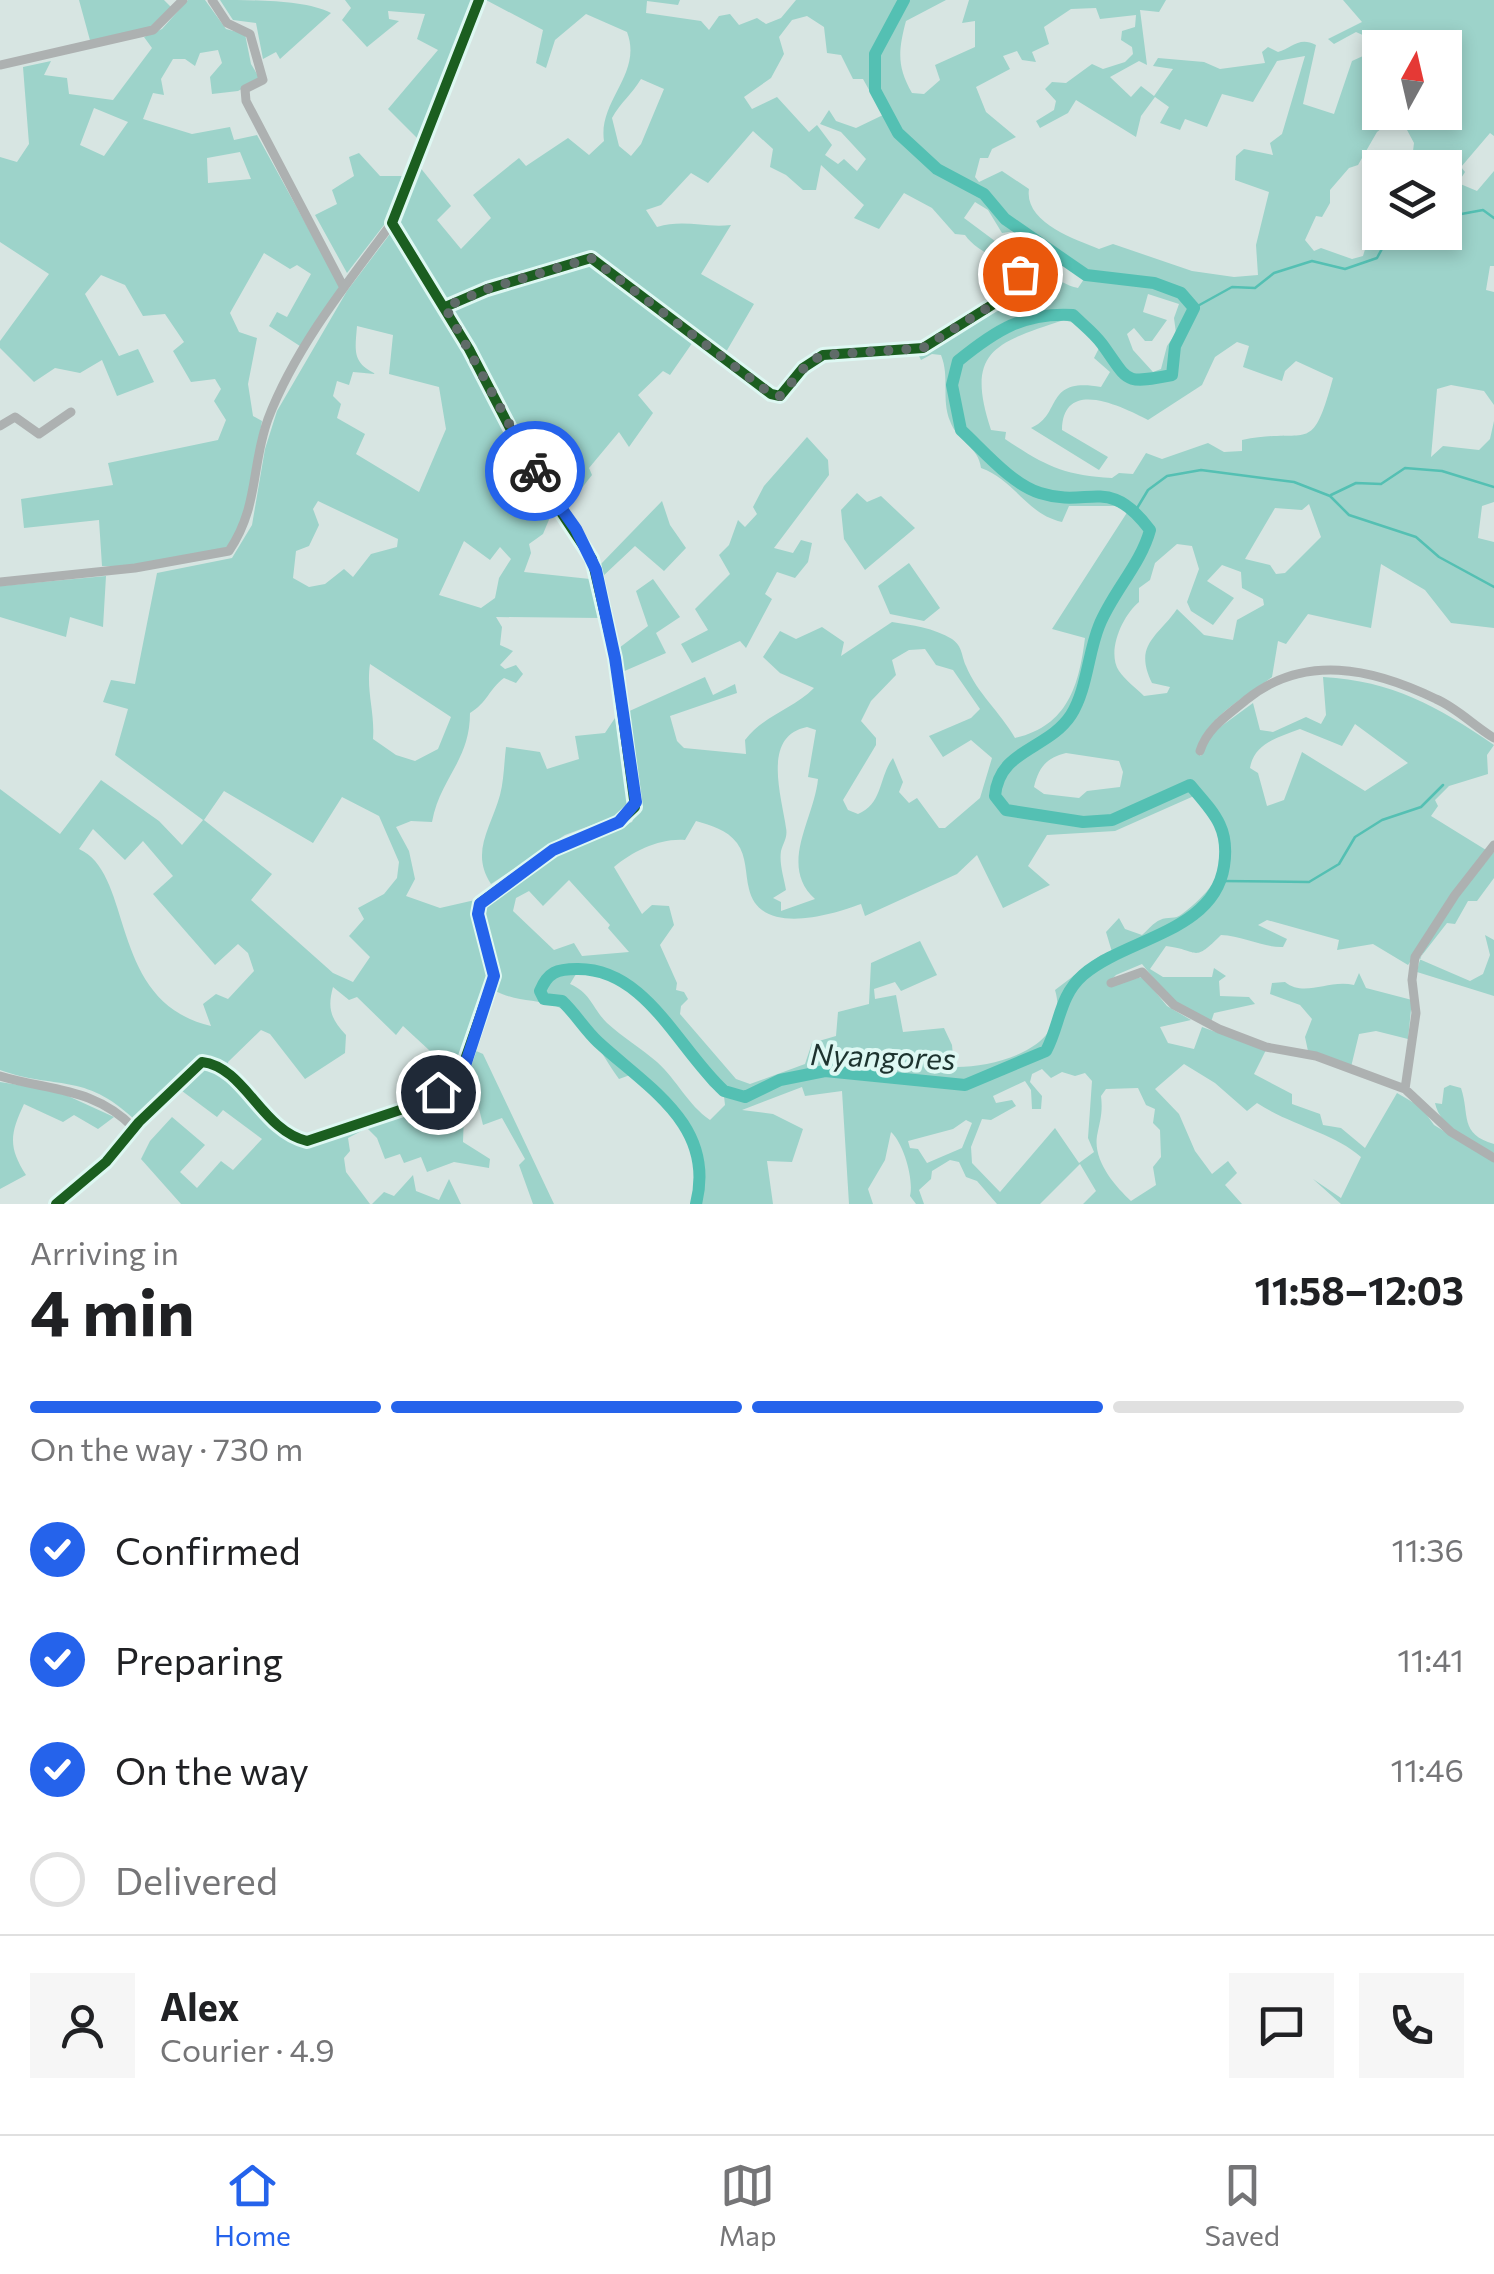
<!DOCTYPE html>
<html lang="en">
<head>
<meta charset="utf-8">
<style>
  :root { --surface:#fff; --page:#f6f6f6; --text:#202124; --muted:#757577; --line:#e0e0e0; --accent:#2563eb }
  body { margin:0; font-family:Commissioner,sans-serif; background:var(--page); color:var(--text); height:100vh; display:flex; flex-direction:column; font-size:38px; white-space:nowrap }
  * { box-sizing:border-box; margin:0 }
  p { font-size:32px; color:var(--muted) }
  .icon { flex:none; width:55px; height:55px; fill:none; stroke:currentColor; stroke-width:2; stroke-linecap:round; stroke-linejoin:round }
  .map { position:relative; height:1204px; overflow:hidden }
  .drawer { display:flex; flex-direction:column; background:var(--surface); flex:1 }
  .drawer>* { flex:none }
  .needle { width:65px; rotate:8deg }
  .fabs { position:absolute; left:1362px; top:30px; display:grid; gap:20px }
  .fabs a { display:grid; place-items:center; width:100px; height:100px; border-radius:0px; background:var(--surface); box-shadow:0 5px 15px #0003; font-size:50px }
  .pin { position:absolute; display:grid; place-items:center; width:85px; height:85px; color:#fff; margin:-42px; border:5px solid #fff; border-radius:50%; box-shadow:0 2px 10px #0007 }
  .courier { position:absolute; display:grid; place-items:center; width:100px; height:100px; margin:-50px; border:8px solid #2563eb; border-radius:50%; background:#fff; color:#222; box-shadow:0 2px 12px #0007 }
  .headline em { font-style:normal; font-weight:700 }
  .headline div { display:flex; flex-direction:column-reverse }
  .headline { display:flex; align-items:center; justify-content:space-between; height:170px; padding:0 30px }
  h1 { font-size:65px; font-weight:700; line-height:75px }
  .bar { display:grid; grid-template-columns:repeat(4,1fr); gap:15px 10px; align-content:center; height:120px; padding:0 30px }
  .bar i { height:12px; border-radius:8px; background:var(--line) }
  .bar .on { background:var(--accent) }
  .bar p { grid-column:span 4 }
  .line { display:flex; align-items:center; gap:25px; padding:0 30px; border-top:2px solid var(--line) }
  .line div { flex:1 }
  .round { display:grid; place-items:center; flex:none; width:105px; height:105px; border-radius:0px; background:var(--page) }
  ol { padding:0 30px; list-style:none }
  li { display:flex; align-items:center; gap:30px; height:110px }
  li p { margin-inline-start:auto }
  li .icon { padding:10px; border-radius:50%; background:var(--accent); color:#fff; stroke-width:4 }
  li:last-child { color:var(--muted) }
  li i { width:55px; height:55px; border:5px solid var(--line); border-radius:50% }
  .tab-bar { display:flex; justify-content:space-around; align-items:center; height:140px; border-top:2px solid var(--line); background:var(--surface); font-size:28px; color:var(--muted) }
  .tab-bar a { display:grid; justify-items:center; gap:5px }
  .tab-bar .on { color:var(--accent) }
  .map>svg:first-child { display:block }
</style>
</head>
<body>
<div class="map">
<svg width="1494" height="1204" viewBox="0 0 1494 1204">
  <rect width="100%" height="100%" fill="#d7e5e2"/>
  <!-- green -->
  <path fill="#9dd3ca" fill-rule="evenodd" d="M79 0H164L171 7 149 28 91 44Z
    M188 0H205L226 29 245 34 251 64 260 79 238 91 212 94 210 77 222 63 218 50 200 53 195 66 185 59H173L161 79 164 95 153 93 143 119 192 134 230 127 234 140 257 135 340 286 303 348 269 326 277 312 287 317 311 274 297 265 290 269 264 253 230 313 239 332 257 338 248 384 253 416 262 421 248 506 229 547 124 567 102 566 99 520 24 528 21 499 113 485 108 463 218 440 226 420 214 401 221 389 215 379 191 382 173 351 184 342 165 314 143 316 125 285 101 275 85 294 119 356 138 349 154 382 117 396 102 360 80 373 55 368 34 382 0 348V341L49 274 0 242V157L17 162 29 144 23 67 51 61 44 75 67 78 69 94 113 100 152 48 144 37 162 29ZM94 108 128 122 104 156 80 145ZM240 152 251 179 208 183 207 158Z
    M220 0C254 0 306 0 331 13L280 59 276 52 263 59 256 23 233 20Z
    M345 0H476C460 48 436 91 418 139L388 109 438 50 417 39 425 14 388 11 389 19 399 21 367 47 342 20 351 8Z
    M486 0H680L678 5 647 1 646 13 701 21 709 30 719 16 730 14 739 25 757 18 766 24 781 18 796 0H946L906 21C898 51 897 67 912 93L924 94 940 80 935 65 975 47V21L962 23 969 0H1166L1159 12 1140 10 1147 65 1139 61 1110 77 1131 97 1141 86 1154 96 1173 69 1153 66 1158 58 1204 62 1220 69 1265 63 1262 52 1268 47 1278 52C1292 48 1299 36 1316 45L1303 104 1334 114 1352 61 1363 56 1367 37 1356 32 1334 44 1328 39 1362 22 1343 0H1494V136L1490 133 1461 167 1465 172 1458 183 1477 191 1494 171V266H1490L1486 290 1494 292V405L1484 391 1451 385 1437 389 1431 457 1443 446 1479 450 1490 439 1494 421V502L1482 506 1478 538 1494 542V628L1451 623 1425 590 1381 564 1371 628 1308 614 1286 644 1278 641 1272 677C1244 698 1206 717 1196 752L1201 756 1212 733 1253 703 1260 730 1273 732 1306 717 1321 724 1326 715 1323 677C1393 681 1437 706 1494 745L1487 755 1488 774 1449 786 1435 800 1438 806 1431 816 1486 850 1408 965 1373 944 1337 950 1339 940 1267 920 1258 925 1287 939 1283 947C1265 948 1243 936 1221 935 1192 964 1200 950 1166 946L1150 969 1163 977H1212L1214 968 1226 976 1219 981 1220 996 1249 997 1255 1004 1214 1013 1211 1022 1173 1002 1142 964 1116 975 1107 984 1143 977 1167 1006 1191 1020 1160 1027 1168 1043 1194 1049 1202 1027 1266 1050 1254 1074 1292 1094V1104L1320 1114 1323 1125 1341 1128 1365 1148 1397 1093 1421 1107 1434 1125 1494 1162V1204H1341L1313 1179 1341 1198 1361 1157C1334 1133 1290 1125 1257 1103L1247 1111 1215 1083 1184 1064 1155 1089 1179 1114 1195 1151 1212 1174 1228 1161 1237 1173 1225 1185 1242 1204H1083L1096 1191 1080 1164 1040 1204H997L977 1181 966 1177 959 1162 950 1160 932 1171 931 1179 919 1190 924 1204H916L910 1196C914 1180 904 1144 891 1132L885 1160 868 1189 873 1204H849L842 1091 805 1096 802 1087 742 1110 773 1114 803 1129 792 1162 767 1161 773 1204H693C705 1141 676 1121 637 1078L630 1075 619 1079C603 1057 583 1016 556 1006 535 999 515 1002 494 990 504 962 487 947 481 920L489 898 562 848 632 822 642 800 625 713 705 677 713 695 735 684 737 693 670 716 677 741 684 748 746 754 745 740C764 715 792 710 814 688L780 673 763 657 780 631 796 639 822 627 844 642 841 656 892 622C912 625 934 628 952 639 963 647 961 655 966 666 977 693 1001 713 1015 738 1068 726 1079 685 1085 638L1052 629 1128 511 1115 506H1069L1062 522C1026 514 1015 480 981 468 979 447 957 441 950 421 941 399 950 377 941 355L932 354 921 360 919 356 1017 293 1025 272 1019 256C1042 262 1056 284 1078 288L1084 279 1016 231 1002 233 988 210 975 202 964 218 1003 247 1015 270 1010 272C997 255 978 253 965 235L955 234 932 208 904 193 879 229 854 218 864 205 821 165 816 190H803L786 175 770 167 773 149 753 131 708 183 691 173 661 205 646 210 657 227C684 219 704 228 731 225L701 274 754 304 726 352 593 253 445 303 399 226 419 166 451 206 437 220 461 249 491 218 473 195 519 158 526 166 568 138 589 155 604 141C598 100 643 74 627 32L586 14 555 40 546 68 536 63 543 30ZM1096 8 1100 19 1136 15 1135 27 1122 31 1121 40 1132 47 1133 54 1125 62 1103 69 1092 64 1066 83 1052 82 1045 89 1056 101 1054 110 1036 121 1040 128 1068 113 1076 100 1136 137 1141 116 1155 97 1169 107 1160 123 1180 130 1185 119 1207 127 1222 94 1253 102 1277 61 1305 56 1282 134 1270 143 1273 155 1244 149 1236 156 1235 180 1269 192 1256 245 1258 275 1234 277 1192 271 1113 244 1099 249C1074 239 1024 222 1029 189L1002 171 979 182 975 177 980 158H988L992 149 1016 137 986 112 976 87 1010 69 1003 56 1017 51 1022 60 1036 62 1032 52 1049 44 1044 27 1071 9ZM807 16 824 27 827 53 841 55 853 79H863L883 115 856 128 836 121 829 110 820 124 841 132 866 159 857 171 844 159 838 164 825 155 832 145 817 125 809 132 777 97 752 109 744 97 771 78 784 54 779 37 792 20ZM1380 48H1445V112H1380ZM641 79 664 89 641 144 631 156 619 146 612 118C621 102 632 94 641 79ZM1399 115 1414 143 1411 167 1445 168V232H1380L1366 246 1363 256 1352 259 1321 248 1314 251 1305 240 1316 216 1322 217 1330 203V190L1349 168 1358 165 1377 132ZM1148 294 1179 304 1174 318 1176 333 1167 346 1161 369 1153 372 1133 350 1127 334 1134 328 1145 341H1152L1167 320 1143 312ZM1064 320 1077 324 1100 346 1094 358 1110 372 1101 387C1043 377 1063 415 1031 428L1099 470 1108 457 1062 430C1063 376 1124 408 1148 420L1202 385 1215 357 1237 342 1249 346 1243 367 1282 381 1285 371 1296 361 1333 378C1311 459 1309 426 1242 440V451L1224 452 1208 443 1162 459 1146 453 1133 474 1119 473 1112 478C1063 475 1046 466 1005 439L1006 432 991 430C965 351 994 343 1064 320ZM1309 504 1321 537 1285 573 1276 574 1270 565 1245 559 1275 508 1302 510ZM1177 544 1192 546 1199 569 1187 602 1191 611 1213 625 1234 598 1207 581 1222 565 1241 572 1242 588 1263 599 1264 605 1237 620 1233 640 1204 635 1177 609C1158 637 1133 644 1152 683L1170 687 1167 693 1144 696C1136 688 1125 680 1119 671 1106 651 1123 615 1139 602V588L1150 580 1155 563ZM925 649 936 665 953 670 980 709 971 718 929 736 943 757 971 740 992 758 980 798 945 828H939L917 798 909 803 899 792 903 782 893 758C879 776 883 804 858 814L848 810 843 800 876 745V738L861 721 871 701 896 675 892 660 909 650ZM1355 724 1408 763 1365 791 1302 752 1284 800 1267 806 1258 773 1250 768C1254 743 1279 737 1300 729L1342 746ZM807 727 816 730 808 777 818 779C814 820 778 865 815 899L781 911V902L773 898 786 890C784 878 779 864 781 851 783 843 788 837 786 828 782 797 761 736 807 727ZM1066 753 1119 761 1123 772 1120 787 1087 791 1079 798 1044 794 1034 787C1039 767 1046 758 1066 753ZM1194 796C1234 841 1232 877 1182 914 1175 920 1168 916 1160 920 1154 922 1147 931 1142 935L1125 929 1119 918 1106 932 1112 952 1101 955 1055 990C1072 1047 996 1068 954 1067L952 1045 944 1028 903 1032 896 995 875 999 874 989 895 982 901 991 937 975 920 941 871 963 869 1004 838 1012 836 1036 812 1043 805 1064 750 1084 736 1079 680 1014 681 1006 688 999 684 992 676 990 677 983 660 945 674 925 669 906 652 905 642 914 614 867C633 851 660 838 685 840L696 821C712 826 726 829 737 843 747 857 745 873 749 889 760 937 831 915 861 904L865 916 957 874 977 855 1003 908 1050 885 1028 866 1047 835 1115 831ZM569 880 610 925 608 928 629 952 582 956 574 943 554 950 513 911 516 898 529 891 543 906ZM576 974C635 964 679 1047 710 1086L724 1096 725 1105 710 1120C688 1105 677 1080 657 1062 641 1048 622 1037 607 1023 592 1008 591 993 570 984ZM1042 1069 1051 1078 1062 1072 1075 1076 1085 1073 1092 1081 1088 1138 1094 1152 1079 1163 1055 1128 1000 1192 972 1163 971 1147 982 1119 991 1120 1016 1106 1012 1100 996 1103 993 1096 1025 1081 1031 1090 1032 1109H1041L1042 1096 1030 1082 1032 1074ZM1138 1088 1146 1105 1155 1109 1153 1123 1160 1130 1161 1157 1153 1167 1156 1185 1131 1201C1115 1186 1093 1161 1097 1136 1100 1120 1103 1113 1101 1096L1106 1089ZM966 1120 972 1123 962 1148 927 1163 918 1149 910 1148 908 1141 953 1129Z
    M359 153 380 176H402L387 221 347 273 315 215 337 204 332 190 354 176 349 157Z
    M390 234 459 336 518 460 553 510 543 534 529 544 531 553 524 572 590 579 601 618 496 617 502 627 500 645 513 651 500 665 505 669 516 665 523 674 516 683 504 678C489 689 487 703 470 713 470 761 440 778 432 822L411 821 396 827 409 851 415 879 406 896 440 908 475 900 472 911 489 969 462 1064 455 1074 403 1026 396 1035 357 997 349 1000 333 987C327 1009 331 1019 346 1035L345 1053 305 1079 270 1034 261 1030 228 1062 229 1072 207 1057 196 1060 134 1119C84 1072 56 1090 0 1070V789L60 834 101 780 159 821 182 845 203 820 115 755 128 709 103 702 111 680 135 684 157 573 232 558 252 525 265 449 277 411 347 291ZM357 326 393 335 389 374 439 387 446 429 419 492 356 454 365 434 337 418 341 404 333 396 337 381 349 385 353 372 376 374C352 363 355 351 357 326ZM318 501 398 539 397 547 371 554 353 577 344 569 325 584 309 587 293 578 296 551 309 546 319 525 313 509ZM464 541 490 560 500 547 511 559 499 578 495 598 481 608 439 595ZM370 664 451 717 438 749 415 761 396 755 373 739C375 711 366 692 370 664ZM224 791 313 843 342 797 379 816 399 862 397 878 384 894 358 908 364 919 349 936 370 957 353 982 333 973 251 900 272 874 204 820ZM93 829 125 860 143 841 173 876 153 894 215 965 238 944 248 953 254 971 228 999 216 994 203 1004 211 1026C107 1002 135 874 79 849Z
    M592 262 695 339 670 375 663 371 638 395 653 413 629 447 619 432 589 468 592 475 567 507 516 436 453 309 486 292Z
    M807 437 828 460 829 475 774 548 793 553 801 540 812 543 808 562 795 578 777 572 765 594 772 599 746 648 740 641 692 663 681 644 708 630 695 609 730 574 719 555 729 545 738 520 745 527 757 514 753 507 764 486Z
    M857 493 867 502 881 496 915 528 865 570 844 539 841 510Z
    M662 501 670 525 686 548 664 571 635 546 602 577 600 565Z
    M909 563 940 608 924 621 890 614 878 586Z
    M106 576 103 627 70 617 66 637 0 617V586Z
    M653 579 680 617 656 633 666 653 620 673 619 648 648 626 636 591Z
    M617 715 631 793 624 813 565 835 491 884C470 852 491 828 500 795 504 780 504 763 506 747L540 752 547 769 579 759 575 736 605 733Z
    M1494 852V878L1477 901H1468L1455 924 1447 923 1419 959 1470 981 1483 974 1490 955 1485 935 1494 940V996L1417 972C1423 934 1470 882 1494 852Z
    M1359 973 1366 988 1412 1000 1408 1039 1376 1031 1359 1034 1351 1067 1308 1051 1305 1037 1312 1019 1300 1005 1270 994 1272 983 1285 982C1305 998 1328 979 1354 985Z
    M474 1050 483 1054 554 1204H533L519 1165 525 1159 502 1118 483 1125 473 1084 465 1085 463 1142 490 1159 489 1168 454 1162 427 1172 421 1157 404 1163 400 1154 385 1159 377 1138 367 1128 348 1138 350 1151 344 1158 346 1172 370 1204H181L141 1159 150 1141 172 1117 205 1145 180 1172 197 1188 221 1161 233 1170 262 1139 223 1110 217 1117 178 1088 203 1065C240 1069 256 1117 283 1137L319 1143 415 1110 457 1086 466 1076Z
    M0 1082 57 1091 114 1117 98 1129 74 1115 63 1122 24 1104C10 1134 8 1147 26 1175L0 1189Z
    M1450 1085 1461 1088C1470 1115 1459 1134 1494 1144V1153C1473 1142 1440 1128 1435 1103L1442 1104 1444 1088Z
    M413 1175 416 1191 439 1200 449 1179 461 1204H372L384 1192 394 1196Z"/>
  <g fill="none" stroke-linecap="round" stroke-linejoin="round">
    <!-- stream -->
    <path stroke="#54c0b3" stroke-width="2.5" d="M1445 217 1483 210 1494 218
      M1194 308 1232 287 1255 288 1274 273 1312 261 1345 269 1377 258 1391 232
      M1331 495 1356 483 1381 484 1405 468 1442 471 1494 487
      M1136 510 1148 490 1167 476 1201 470 1294 482 1330 496 1349 515 1416 537 1439 557 1494 587
      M1221 881 1309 882 1339 864 1355 837 1382 820 1421 807 1443 785"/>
    <!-- river -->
    <path stroke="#54c0b3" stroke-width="12" d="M696 1204C716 1125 648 1088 598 1042 585 1030 575 1013 562 1001L544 999 540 991C548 972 557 969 577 969 646 968 678 1049 724 1091L745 1097 780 1080 825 1071 965 1085 1046 1051C1060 1025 1059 996 1083 975 1126 938 1214 932 1224 866 1230 828 1214 813 1190 785L1112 820 1083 822 1006 810 995 796C999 749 1048 750 1071 715 1087 690 1088 653 1099 626 1112 593 1141 564 1150 530 1108 474 1090 509 1040 493 1011 484 983 450 961 430L952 385 958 361C996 330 1024 312 1073 315 1082 324 1094 333 1102 344 1129 381 1122 385 1172 375L1175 346 1194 308 1181 293 1154 283 1086 275 1005 219 984 194 937 169 898 133 875 90V54L904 0"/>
    <!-- minor -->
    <path stroke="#adb1b1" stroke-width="9" d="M212 0 227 23 250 34 263 80 245 89 246 101 343 286
      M0 65 153 30 183 0
      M445 307 487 289 591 258 771 394 780 396 803 368 823 355 923 348 1008 295 1020 279 1007 243
      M0 426 15 417 39 434 71 412
      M0 582 135 568 229 551C259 507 251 466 268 419 295 348 347 283 392 223
      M1200 751C1207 728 1228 715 1246 700 1304 653 1372 668 1436 699 1457 708 1474 726 1494 738
      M1111 983 1142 972 1174 1005 1219 1029 1266 1047 1316 1056 1405 1089 1451 1132 1494 1158
      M0 1076C50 1091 94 1087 134 1128
      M1405 1089 1416 1013 1412 980 1415 957 1455 895 1494 845
      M56 1204 106 1162 139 1122 202 1062C245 1067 261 1130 307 1141L418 1104 459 1077 494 976 478 914 480 903 553 850 619 822 635 807 615 658 592 559 527 461 469 349 392 223 479 0"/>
    <!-- cycleway casing -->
    <g stroke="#def8f3" stroke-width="16">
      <path id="cycleway" d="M445 307 487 289 591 258 771 394 780 396 803 368 823 355 923 348 1008 295 1020 279 1007 243
        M56 1204 106 1162 139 1122 202 1062C245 1067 261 1130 307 1141L418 1104 459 1077 494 976 478 914 480 903 553 850 619 822 635 807 615 658 592 559 527 461 469 349 392 223 479 0"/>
    </g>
    <!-- cycleway -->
    <use href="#cycleway" stroke="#1b5e20" stroke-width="10"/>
  </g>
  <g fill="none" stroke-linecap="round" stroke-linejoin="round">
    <!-- done -->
    <path stroke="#5f6b68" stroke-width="10" stroke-dasharray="0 18" d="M535 471 445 307 487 289 591 258 771 394 780 396 809 362 823 355 923 348 1008 295 1018 286 1020 274"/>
    <!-- route -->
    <path stroke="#2563eb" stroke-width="12" d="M438 1092 463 1072 494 976 478 914 480 904 553 850 619 822 636 802 615 658 596 570 576 529 535 471"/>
  </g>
  <g text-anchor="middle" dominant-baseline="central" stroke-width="8" stroke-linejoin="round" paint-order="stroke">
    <!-- water labels -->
    <g font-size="30" font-style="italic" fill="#1d332f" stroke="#def8f3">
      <text transform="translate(883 1055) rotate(2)">Nyangores</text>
    </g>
  </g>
</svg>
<div class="fabs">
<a><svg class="needle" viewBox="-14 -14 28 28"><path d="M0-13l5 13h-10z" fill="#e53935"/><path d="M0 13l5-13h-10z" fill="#757577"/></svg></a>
<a><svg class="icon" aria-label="layers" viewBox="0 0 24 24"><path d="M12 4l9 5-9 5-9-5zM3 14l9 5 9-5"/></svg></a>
</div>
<div class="pin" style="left:1020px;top:274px;background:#ea580c"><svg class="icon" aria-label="bag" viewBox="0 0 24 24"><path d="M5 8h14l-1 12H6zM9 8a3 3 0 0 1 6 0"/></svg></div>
<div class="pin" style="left:438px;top:1092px;background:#1f2937"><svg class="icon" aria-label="home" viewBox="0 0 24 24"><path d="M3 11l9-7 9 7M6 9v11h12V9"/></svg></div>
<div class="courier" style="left:535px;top:471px"><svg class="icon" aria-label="bike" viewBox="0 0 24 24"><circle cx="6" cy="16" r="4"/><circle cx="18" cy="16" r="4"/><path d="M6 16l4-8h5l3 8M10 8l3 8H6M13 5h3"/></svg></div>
</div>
<section class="drawer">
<div class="headline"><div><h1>4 min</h1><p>Arriving in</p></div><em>11:58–12:03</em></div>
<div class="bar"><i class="on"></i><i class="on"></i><i class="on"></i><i></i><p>On the way · 730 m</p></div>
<ol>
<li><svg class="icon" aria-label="check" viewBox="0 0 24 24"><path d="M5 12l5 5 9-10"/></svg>Confirmed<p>11:36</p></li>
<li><svg class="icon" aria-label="check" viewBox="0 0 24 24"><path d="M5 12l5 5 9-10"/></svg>Preparing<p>11:41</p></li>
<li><svg class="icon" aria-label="check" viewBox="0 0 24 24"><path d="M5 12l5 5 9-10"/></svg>On the way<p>11:46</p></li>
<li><i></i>Delivered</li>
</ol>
<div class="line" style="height:180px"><a class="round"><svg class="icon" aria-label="person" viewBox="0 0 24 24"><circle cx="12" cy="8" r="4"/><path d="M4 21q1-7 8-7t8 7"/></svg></a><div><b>Alex</b><p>Courier · 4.9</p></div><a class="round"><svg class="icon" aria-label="chat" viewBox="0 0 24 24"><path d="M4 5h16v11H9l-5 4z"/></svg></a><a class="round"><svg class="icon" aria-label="phone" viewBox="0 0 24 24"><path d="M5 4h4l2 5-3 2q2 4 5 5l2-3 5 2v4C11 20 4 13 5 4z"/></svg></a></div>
</section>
<nav class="tab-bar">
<a class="on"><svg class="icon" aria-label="home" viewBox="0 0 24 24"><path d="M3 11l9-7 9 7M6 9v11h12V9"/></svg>Home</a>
<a><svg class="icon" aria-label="map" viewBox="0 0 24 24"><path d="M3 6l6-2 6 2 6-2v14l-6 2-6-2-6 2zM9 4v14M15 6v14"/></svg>Map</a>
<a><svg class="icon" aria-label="saved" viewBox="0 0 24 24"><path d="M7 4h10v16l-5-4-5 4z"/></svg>Saved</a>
</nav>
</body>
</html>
